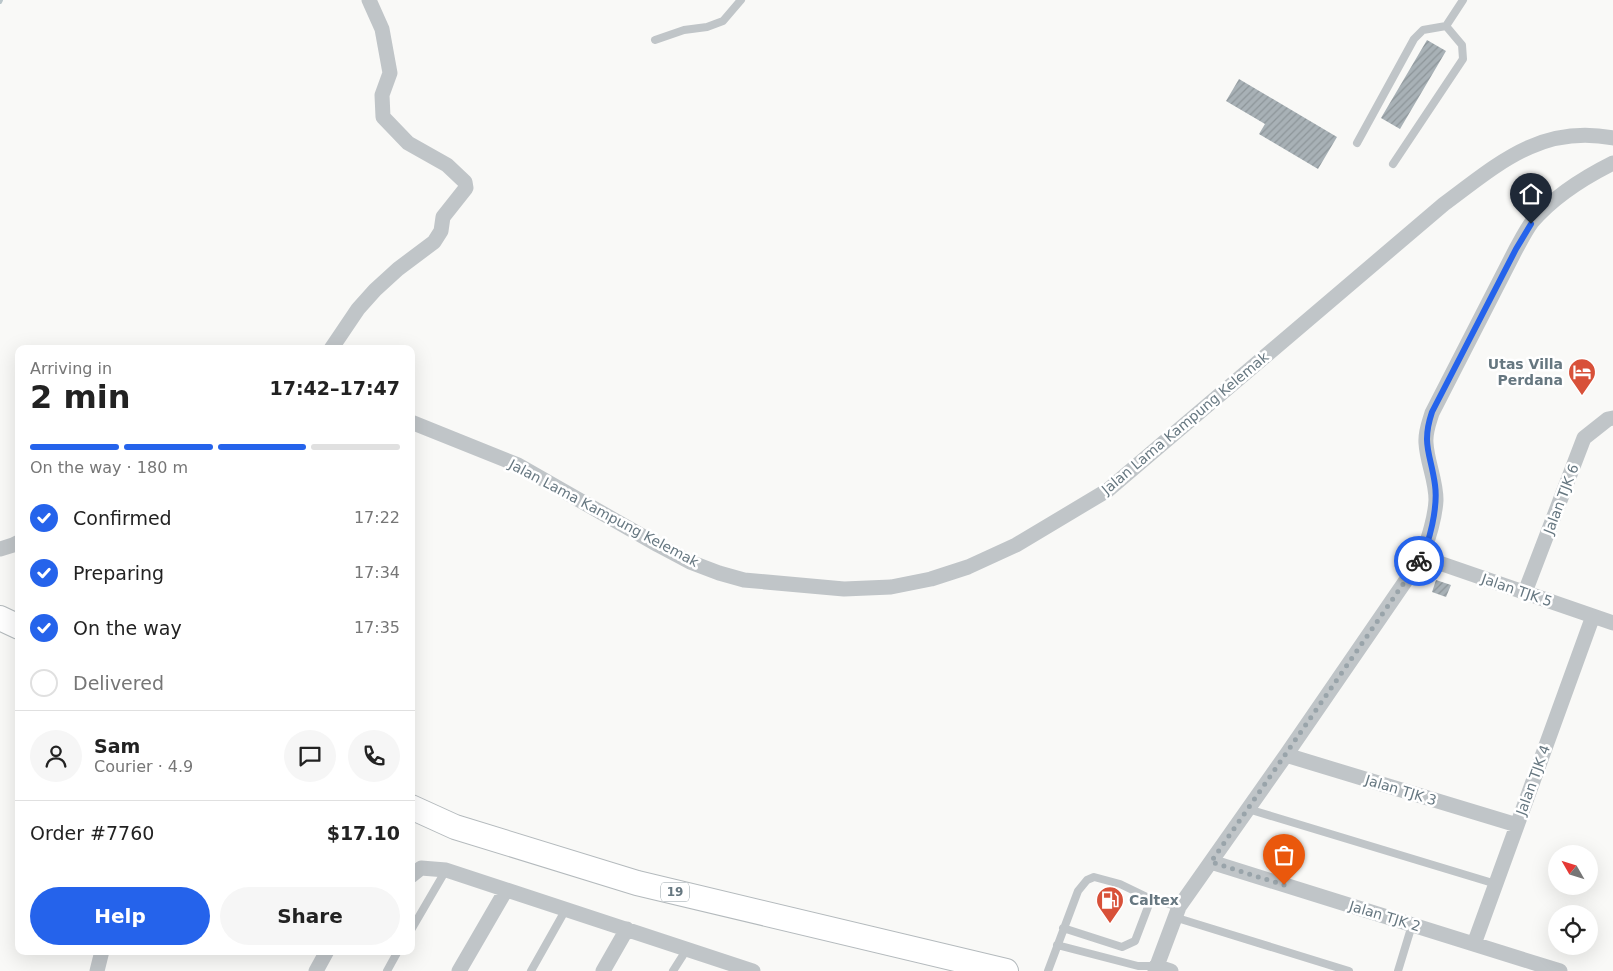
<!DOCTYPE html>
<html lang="en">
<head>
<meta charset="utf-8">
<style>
  :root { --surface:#fff; --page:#f6f6f6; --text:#222; --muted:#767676; --line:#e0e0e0; --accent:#2563eb }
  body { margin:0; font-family:"DejaVu Sans",sans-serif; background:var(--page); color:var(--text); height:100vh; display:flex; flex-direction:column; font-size:19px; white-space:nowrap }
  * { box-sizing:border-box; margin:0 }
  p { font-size:16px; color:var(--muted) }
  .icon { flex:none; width:28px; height:28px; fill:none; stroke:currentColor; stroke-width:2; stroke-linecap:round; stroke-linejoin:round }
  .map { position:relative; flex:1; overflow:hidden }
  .side { position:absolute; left:15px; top:345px; width:400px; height:610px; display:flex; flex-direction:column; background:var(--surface); border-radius:10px; box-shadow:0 5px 20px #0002 }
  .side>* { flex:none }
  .needle { width:32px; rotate:309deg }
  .tools { position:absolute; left:1548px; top:845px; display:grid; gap:10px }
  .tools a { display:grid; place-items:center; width:50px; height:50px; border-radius:50%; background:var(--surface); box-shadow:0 5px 20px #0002; font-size:25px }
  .pin { position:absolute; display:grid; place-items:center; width:42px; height:42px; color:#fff; margin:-51px -21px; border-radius:50% 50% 50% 0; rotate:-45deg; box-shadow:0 0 5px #0007 }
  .pin .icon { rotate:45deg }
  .courier { position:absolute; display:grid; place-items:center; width:50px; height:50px; margin:-25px; border:4px solid #2563eb; border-radius:50%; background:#fff; color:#222; box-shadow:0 1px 6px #0007 }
  .summary em { font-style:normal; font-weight:700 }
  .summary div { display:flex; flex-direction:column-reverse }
  .summary { display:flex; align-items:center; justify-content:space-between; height:85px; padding:0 15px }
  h1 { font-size:32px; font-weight:700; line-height:38px }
  .bar { display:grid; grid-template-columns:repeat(4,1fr); gap:8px 5px; align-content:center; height:60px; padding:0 15px }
  .bar i { height:6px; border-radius:4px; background:var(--line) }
  .bar .active { background:var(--accent) }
  .bar p { grid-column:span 4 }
  .line { display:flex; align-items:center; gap:12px; padding:0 15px; border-top:1px solid var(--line) }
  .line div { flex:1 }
  .round { display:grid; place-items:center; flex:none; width:52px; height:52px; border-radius:26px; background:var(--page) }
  ol { padding:0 15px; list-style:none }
  li { display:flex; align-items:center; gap:15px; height:55px }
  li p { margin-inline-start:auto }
  li .icon { padding:5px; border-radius:50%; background:var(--accent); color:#fff; stroke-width:4 }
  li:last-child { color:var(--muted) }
  li i { width:28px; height:28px; border:2px solid var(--line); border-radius:50% }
  .cta { display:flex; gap:10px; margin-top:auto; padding:10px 15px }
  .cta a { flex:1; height:58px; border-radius:30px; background:var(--accent); color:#fff; font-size:20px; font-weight:700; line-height:58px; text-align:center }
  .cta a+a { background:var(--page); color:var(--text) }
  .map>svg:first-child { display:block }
</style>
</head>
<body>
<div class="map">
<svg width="1613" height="971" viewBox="0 0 1613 971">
  <defs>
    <pattern id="building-hatch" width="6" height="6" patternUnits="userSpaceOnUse" patternTransform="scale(1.25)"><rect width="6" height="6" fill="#a8b1b6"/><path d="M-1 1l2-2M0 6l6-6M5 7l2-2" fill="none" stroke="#8d9599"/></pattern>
  </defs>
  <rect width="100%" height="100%" fill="#f9f9f7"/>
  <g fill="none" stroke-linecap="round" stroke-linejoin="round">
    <!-- stream -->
    <path stroke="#bac6ca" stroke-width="4" d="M0 2 1 0"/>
  </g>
  <!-- building -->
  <path fill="url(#building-hatch)" d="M1427 40 1446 51 1400 129 1381 118Z
    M1239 79 1337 137 1318 169 1259 134 1265 124 1226 101Z
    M1436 580 1451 585 1446 597 1432 592Z"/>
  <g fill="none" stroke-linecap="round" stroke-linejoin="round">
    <!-- primary casing -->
    <g stroke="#b4babd" stroke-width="26">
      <path id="primary" d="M0 618 19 627
        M411 807 455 827 637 883 1006 971"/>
    </g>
    <!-- service -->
    <path stroke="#c0c5c8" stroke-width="8" d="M655 40 684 30 707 27 723 21 741 0
      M1357 143 1414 39 1423 30 1446 26 1463 0
      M1393 164 1463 59 1462 45 1446 26
      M1248 809 1496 884
      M1174 917 1349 971
      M1063 928 1122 947 1135 941 1151 899
      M411 930 446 870
      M1057 945 1138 966H1156
      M387 971 398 951
      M531 971 566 909
      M673 971 687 949
      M1048 971 1078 891 1087 880 1094 877 1120 884 1151 899 1179 907
      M1398 971 1412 925"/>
    <!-- minor -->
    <path stroke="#c0c5c8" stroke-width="15" d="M331 349 358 309 375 290 398 269 434 242 441 231 443 217 466 188 465 182 447 165 408 143 383 117 382 95 390 73 382 29 369 0
      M411 422 518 465 658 545 690 562 719 573 744 580 844 589 891 587 931 579 968 567 1016 545 1108 490 1444 204C1498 164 1541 124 1613 138
      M0 549 13 545 19 542
      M1422 557 1613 623
      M1525 592 1584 438 1608 419 1613 418
      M1286 755 1517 825
      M1211 862 1560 971
      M411 876 421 868 446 870 753 971
      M1474 944 1593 616
      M1156 966 1171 971
      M97 971 102 951
      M316 971 327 951
      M459 971 506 890
      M603 971 627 929
      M1155 971 1179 907 1286 755 1422 557C1428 539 1435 519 1436 500 1436 480 1427 462 1426 443 1425 432 1429 423 1432 413L1516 249C1521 240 1526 230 1532 222 1554 196 1583 178 1613 163"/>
    <!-- primary -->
    <use href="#primary" stroke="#fff" stroke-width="24"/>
  </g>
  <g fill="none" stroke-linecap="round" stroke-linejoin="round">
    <!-- done -->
    <path stroke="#99a4aa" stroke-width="5" stroke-dasharray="0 9" d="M1284 885 1211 862 1419 561"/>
    <!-- route -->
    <path stroke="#2563eb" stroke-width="6" d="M1419 561C1430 544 1438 506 1435 485 1431 454 1421 445 1432 412L1516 249 1531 224"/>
  </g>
  <!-- icons -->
  <defs>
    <g id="hotel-pin" transform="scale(1.4375)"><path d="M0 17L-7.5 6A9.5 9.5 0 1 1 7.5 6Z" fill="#d85139" stroke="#fff"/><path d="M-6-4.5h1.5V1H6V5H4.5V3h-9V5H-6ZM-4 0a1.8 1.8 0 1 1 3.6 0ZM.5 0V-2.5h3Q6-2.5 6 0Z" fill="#fff"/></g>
    <g id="fuel-pin" transform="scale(1.4375)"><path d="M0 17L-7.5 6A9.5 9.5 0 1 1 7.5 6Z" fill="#d85139" stroke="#fff"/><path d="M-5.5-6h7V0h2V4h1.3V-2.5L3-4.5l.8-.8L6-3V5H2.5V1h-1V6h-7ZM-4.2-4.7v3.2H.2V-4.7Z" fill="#fff"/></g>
  </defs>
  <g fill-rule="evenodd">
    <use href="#hotel-pin" x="1582" y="372"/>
    <use href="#fuel-pin" x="1110" y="900"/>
  </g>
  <g text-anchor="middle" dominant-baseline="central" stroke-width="5" stroke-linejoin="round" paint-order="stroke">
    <!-- shield labels -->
    <rect fill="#fff" stroke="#94a0a6" stroke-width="1" x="661" y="882.5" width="28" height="19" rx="4"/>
    <g font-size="12" font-weight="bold" fill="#667780">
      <text x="675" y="892">19</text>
    </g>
    <!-- poi labels -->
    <g font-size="14" font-weight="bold" fill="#667780" stroke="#fff" text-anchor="end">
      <text x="1563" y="364">Utas Villa<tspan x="1563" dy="16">Perdana</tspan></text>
      <text x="1129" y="900" text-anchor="start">Caltex</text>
    </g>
    <!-- street labels -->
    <g font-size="14" fill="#667780" stroke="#fff">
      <text transform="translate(1185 423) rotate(-40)">Jalan Lama Kampung Kelemak</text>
      <text transform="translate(1561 499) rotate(-69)">Jalan TJK 6</text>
      <text transform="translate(604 513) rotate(28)">Jalan Lama Kampung Kelemak</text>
      <text transform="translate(1517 590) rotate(19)">Jalan TJK 5</text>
      <text transform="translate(1533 780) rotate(-70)">Jalan TJK 4</text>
      <text transform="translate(1401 790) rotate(17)">Jalan TJK 3</text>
      <text transform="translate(1385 916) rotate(17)">Jalan TJK 2</text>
    </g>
  </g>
</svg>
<div class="tools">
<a><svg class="needle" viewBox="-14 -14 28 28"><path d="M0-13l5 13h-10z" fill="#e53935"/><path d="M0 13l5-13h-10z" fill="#767676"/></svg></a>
<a><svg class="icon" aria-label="locate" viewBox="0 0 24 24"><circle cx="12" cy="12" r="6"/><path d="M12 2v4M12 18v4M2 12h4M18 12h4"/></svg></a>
</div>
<div class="pin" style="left:1284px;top:885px;background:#ea580c"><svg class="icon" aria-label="bag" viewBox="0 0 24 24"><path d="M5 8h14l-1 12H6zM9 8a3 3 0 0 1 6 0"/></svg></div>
<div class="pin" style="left:1531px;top:224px;background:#1f2937"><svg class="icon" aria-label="home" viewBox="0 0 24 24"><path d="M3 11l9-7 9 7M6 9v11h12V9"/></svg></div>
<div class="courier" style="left:1419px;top:561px"><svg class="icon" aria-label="bike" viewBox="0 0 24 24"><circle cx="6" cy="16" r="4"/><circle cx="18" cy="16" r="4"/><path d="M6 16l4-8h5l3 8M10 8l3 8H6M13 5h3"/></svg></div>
<section class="side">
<div class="summary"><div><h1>2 min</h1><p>Arriving in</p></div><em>17:42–17:47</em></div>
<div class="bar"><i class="active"></i><i class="active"></i><i class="active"></i><i></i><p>On the way · 180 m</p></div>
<ol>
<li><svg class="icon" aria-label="check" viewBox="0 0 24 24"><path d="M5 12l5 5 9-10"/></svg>Confirmed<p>17:22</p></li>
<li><svg class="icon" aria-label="check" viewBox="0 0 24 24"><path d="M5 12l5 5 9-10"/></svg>Preparing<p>17:34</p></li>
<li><svg class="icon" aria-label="check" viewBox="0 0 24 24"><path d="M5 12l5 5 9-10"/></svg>On the way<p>17:35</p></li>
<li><i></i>Delivered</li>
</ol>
<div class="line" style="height:90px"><a class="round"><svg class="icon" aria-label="person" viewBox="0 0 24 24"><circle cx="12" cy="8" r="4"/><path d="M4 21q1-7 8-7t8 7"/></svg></a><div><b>Sam</b><p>Courier · 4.9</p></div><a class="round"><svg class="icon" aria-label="chat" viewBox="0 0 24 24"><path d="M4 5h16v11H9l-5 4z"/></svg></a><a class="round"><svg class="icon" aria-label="phone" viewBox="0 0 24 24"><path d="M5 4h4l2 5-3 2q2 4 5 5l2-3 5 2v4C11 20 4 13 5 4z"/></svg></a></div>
<div class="line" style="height:65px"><div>Order #7760</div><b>$17.10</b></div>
<div class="cta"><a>Help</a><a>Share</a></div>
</section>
</div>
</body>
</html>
